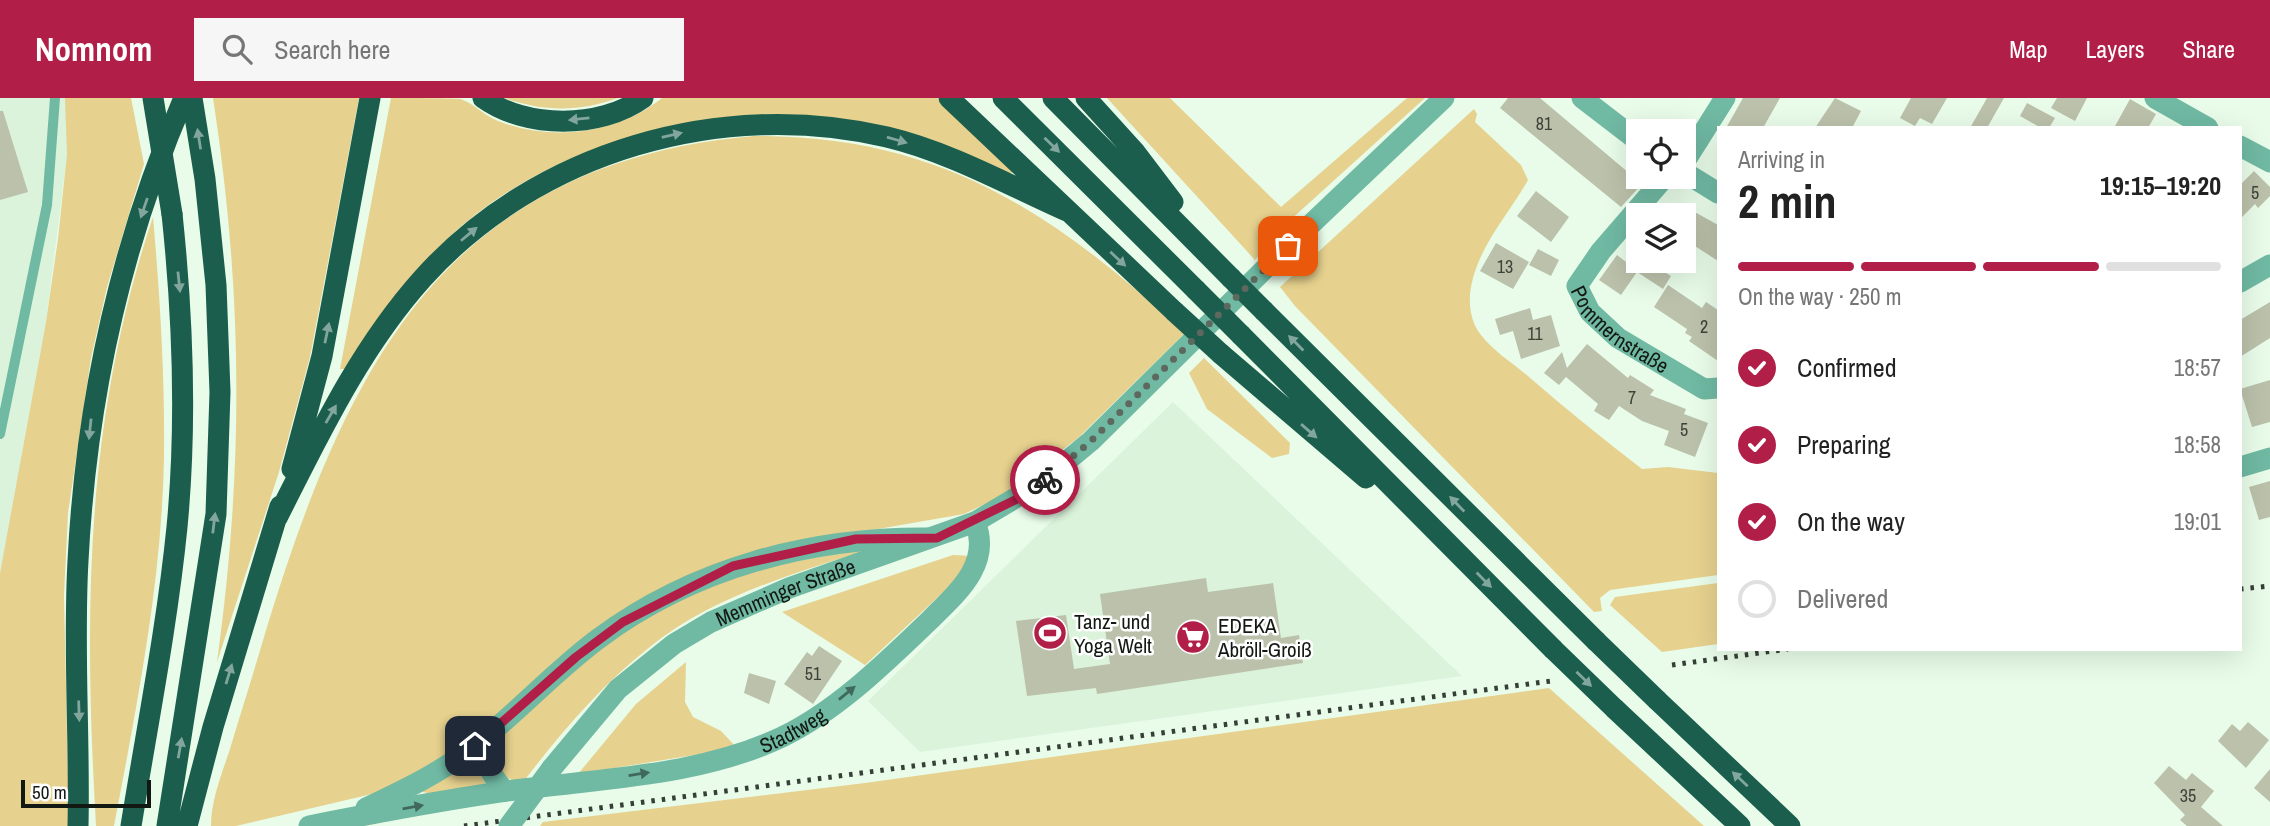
<!DOCTYPE html>
<html lang="en">
<head>
<meta charset="utf-8">
<style>
  :root { --surface:#fff; --page:#f6f6f6; --text:#222; --muted:#767676; --line:#e0e0e0; --accent:#b11f48 }
  body { margin:0; font-family:"Archivo Narrow",sans-serif; background:var(--page); color:var(--text); height:100vh; display:flex; flex-direction:column; font-size:26px; white-space:nowrap }
  * { box-sizing:border-box; margin:0 }
  p { font-size:23px; color:var(--muted) }
  .icon { flex:none; width:38px; height:38px; fill:none; stroke:currentColor; stroke-width:2; stroke-linecap:round; stroke-linejoin:round }
  .map { position:relative; flex:1; overflow:hidden }
  .drawer { position:absolute; left:1717px; top:28px; width:525px; height:525px; display:flex; flex-direction:column; background:var(--surface); border-radius:0px; box-shadow:0 7px 28px #0002 }
  .drawer>* { flex:none }
  .tools { position:absolute; left:1626px; top:21px; display:grid; gap:14px }
  .tools a { display:grid; place-items:center; width:70px; height:70px; border-radius:0px; background:var(--surface); box-shadow:0 7px 28px #0002; font-size:35px }
  .scale { position:absolute; left:21px; bottom:18px; width:130px; box-sizing:border-box; padding-left:7px; border:4px solid #121913; border-top:0; font-size:19px; line-height:24px; white-space:nowrap; color:#121913; -webkit-text-stroke:5px #fff; paint-order:stroke }
  .pin { position:absolute; display:grid; place-items:center; width:60px; height:60px; color:#fff; margin:-30px; border-radius:14px; box-shadow:0 4px 10px #0006 }
  .courier { position:absolute; display:grid; place-items:center; width:70px; height:70px; margin:-35px; border:5px solid #b11f48; border-radius:50%; background:#fff; color:#222; box-shadow:0 2px 9px #0007 }
  .overview em { font-style:normal; font-weight:700 }
  .overview div { display:flex; flex-direction:column-reverse }
  .overview { display:flex; align-items:center; justify-content:space-between; height:119px; padding:0 21px }
  h1 { font-size:46px; font-weight:700; line-height:52px }
  .bar { display:grid; grid-template-columns:repeat(4,1fr); gap:10px 7px; align-content:center; height:84px; padding:0 21px }
  .bar i { height:9px; border-radius:5px; background:var(--line) }
  .bar .current { background:var(--accent) }
  .bar p { grid-column:span 4 }
  ol { padding:0 21px; list-style:none }
  li { display:flex; align-items:center; gap:21px; height:77px }
  li p { margin-inline-start:auto }
  li .icon { padding:7px; border-radius:50%; background:var(--accent); color:#fff; stroke-width:4 }
  li:last-child { color:var(--muted) }
  li i { width:38px; height:38px; border:4px solid var(--line); border-radius:50% }
  header { display:flex; align-items:center; gap:42px; box-sizing:border-box; height:98px; padding:0 35px; background:var(--accent); color:#fff }
  header strong { font-size:33px }
  nav { display:flex; gap:38px; margin-inline-start:auto; font-size:24px }
  .search { width:490px; height:63px; background:var(--page); display:flex; align-items:center; gap:18px; box-sizing:border-box; padding:0 24px; border-radius:0px; color:var(--muted); font-size:26px }
  .map>svg:first-child { display:block }
</style>
</head>
<body>
<header>
<strong>Nomnom</strong>
<div class="search"><svg class="icon" aria-label="search" viewBox="0 0 24 24"><circle cx="10" cy="10" r="6"/><path d="M15 15l6 6"/></svg>Search here</div>
<nav><a>Map</a><a>Layers</a><a>Share</a></nav>
</header>
<div class="map">
<svg width="2270" height="728" viewBox="0 0 2270 728">
  <rect width="100%" height="100%" fill="#e8fce9"/>
  <!-- built -->
  <path fill="#daf3da" d="M0 0H65L67 10V56L46 224 0 475Z
    M1173 304 1462 578 920 654 868 603Z"/>
  <!-- green -->
  <path fill="#e6d18e" d="M65 0H131L144 66 107 189 91 260 68 415 64 497 69 728H0V475L46 224 58 141 67 56Z
    M213 0H359L310 259 279 374 217 564C244 368 243 195 213 0Z
    M391 0C407 0 448 0 461 1 474 6 485 18 498 23 552 44 617 36 662 0H937L1013 73 1009 78C968 62 917 36 875 27 727 0 552 38 443 145 404 183 376 227 346 271H340Z
    M504 0H618C578 14 545 14 504 0Z
    M1107 0H1170L1281 109 1407 0H1425L1277 134 1255 162Z
    M1474 11 1477 16 1475 24 1521 67 1528 82C1507 119 1475 152 1470 196 1469 211 1472 226 1481 237 1494 254 1513 265 1529 279 1566 311 1603 341 1642 371L1668 369 1718 375V477L1610 492 1600 500 1602 513 1594 514 1295 208 1280 189Z
    M754 38C939 37 1053 114 1185 235L1078 340 1000 399 964 416 769 450 544 578 444 660 376 695 236 728H211C211 702 222 675 230 651 241 614 253 577 264 539 345 271 444 65 754 38Z
    M153 119C160 199 165 278 164 359 162 482 137 607 114 728H96C84 515 84 325 153 119Z
    M1204 260 1290 345 1289 356 1272 360 1207 311 1189 275Z
    M890 445C809 471 719 494 651 548 600 588 559 637 520 688L498 673 495 650 500 640 586 560 653 514 741 474Z
    M953 457 972 458 968 471 865 567 782 514Z
    M1718 485V546L1662 554 1610 507 1615 499Z
    M686 564 685 604 693 619 721 633 737 650 578 676 636 606Z
    M1549 590 1704 728H540L543 724 865 685Z
    M476 659 478 671 487 689 432 696 423 694 424 690Z"/>
  <!-- building -->
  <path fill="#bbc1aa" d="M1508 0H1540L1642 86 1621 109 1500 10Z
    M1743 0H1780L1763 30H1726Z
    M1835 0 1861 13 1852 30H1815Z
    M1911 0H1947L1932 26 1920 20 1915 28 1900 20Z
    M1987 0H2004L1987 30H1970Z
    M2057 0H2087L2075 23 2051 10Z
    M2130 1 2156 16 2148 30H2114Z
    M2027 5 2055 20 2049 30H2041L2020 18Z
    M0 13H3L28 94 0 102Z
    M2254 73 2270 89V98L2258 110 2255 106 2240 121V87Z
    M1536 93 1569 119 1551 144 1517 118Z
    M1684 108 1718 127V163L1684 141Z
    M1496 145 1529 164 1513 191 1480 173Z
    M1538 151 1559 162 1551 178 1529 167Z
    M1634 154 1638 163H1647L1671 178 1663 191 1637 174 1621 197 1599 182 1617 157 1626 164Z
    M1668 187 1702 210 1706 204 1718 212V263L1689 243 1692 239 1685 235 1687 231 1654 209Z
    M2270 204V240L2240 259V222Z
    M1530 210 1533 222 1551 217 1560 248 1521 261 1513 233 1500 237 1495 221Z
    M1587 246 1628 280 1630 277 1654 292 1650 297 1686 311 1684 316 1708 325 1695 359 1664 347 1669 333 1642 323 1619 308 1609 322 1594 313 1598 306 1566 279 1559 287 1544 275 1562 254 1567 270Z
    M2270 282V324L2252 329 2240 291Z
    M2270 383V419L2259 422 2249 389Z
    M1206 480 1208 494 1273 485 1281 540 1299 537 1303 565 1097 596 1096 590 1027 598 1016 523 1066 517 1074 571 1110 566 1100 496Z
    M819 548 842 563 813 606 784 586 807 554 812 558Z
    M749 575 776 583 769 606 744 595Z
    M2248 624 2269 642 2246 670 2218 643 2232 626 2240 633Z
    M2169 668 2186 682 2192 675 2214 693 2201 709 2223 728H2187L2180 722 2185 717 2154 685Z
    M2270 671V704L2254 690Z"/>
  <g fill="none" stroke-linecap="round" stroke-linejoin="round">
    <!-- service -->
    <path stroke="#70b9a3" stroke-width="10" d="M0 336 47 107 55 0"/>
    <!-- minor -->
    <g stroke="#70b9a3" stroke-width="21">
      <path d="M1582 0 1638 43"/>
      <path d="M2155 0 2208 30"/>
      <path d="M2240 48 2270 64"/>
      <path d="M1684 65 1725 0"/>
      <path d="M1684 74 1718 95"/>
      <path id="s1" d="M1665 79 1601 153 1577 188 1590 214 1618 240 1704 291 1718 290"/>
      <path d="M2240 184 2270 167"/>
      <path d="M2240 369 2270 360"/>
      <path d="M489 636C482 662 488 674 505 693"/>
      <path d="M366 710C404 692 444 673 477 646 519 613 555 573 598 541 693 470 810 439 928 440"/>
      <path id="s2" d="M309 728C380 714 452 700 523 691 609 680 702 677 782 639 838 612 886 564 931 521 958 494 992 465 975 424"/>
    </g>
    <!-- tertiary -->
    <path stroke="#70b9a3" stroke-width="21" id="s3" d="M552 670 618 591 674 546 711 524 789 490 975 424 1039 386 1091 343 1288 148 1444 0"/>
    <!-- motorway -->
    <path stroke="#1b5e4d" stroke-width="21" d="M483 0C526 31 600 31 643 0
      M949 0 1175 214
      M1003 0 1196 192
      M1053 0 1231 180
      M1086 0 1135 54 1173 104
      M1264 213 1596 543
      M1241 237 1553 551
      M1221 256 1366 380
      M292 371 322 258 370 0
      M277 420C319 337 360 250 423 180 537 53 722 0 887 39 950 54 1010 88 1069 114
      M1657 602 1790 728
      M1615 611 1740 728
      M78 728C80 640 73 551 78 463 86 304 121 146 184 0
      M131 728C147 629 167 529 177 429 187 325 183 220 172 116
      M167 728 216 416 220 294 216 187 205 81 192 0
      M187 728 213 629 280 408"/>
    <!-- rail -->
    <path stroke="#363f37" stroke-width="5" stroke-dasharray="3.5 7" stroke-linecap="butt" d="M2240 491 2270 488
      M1672 567 1788 551
      M464 728 1551 583"/>
    <!-- tertiary-bridge -->
    <path stroke="#70b9a3" stroke-width="21" d="M509 728 552 670"/>
    <!-- motorway-bridge -->
    <path stroke="#1b5e4d" stroke-width="21" d="M153 0 172 116
      M1231 180 1264 213
      M1196 192 1241 237
      M1175 214 1221 256
      M1596 543 1657 602
      M1553 551 1615 611"/>
  </g>
  <!-- one-way arrows -->
  <defs><path id="oneway-solid" d="M-6-.8H1V-3.2L6.5 0L1 3.2V.8H-6Z" transform="scale(1.75)"/></defs>
  <g fill="#82a69d">
    <use href="#oneway-solid" transform="translate(579 21) rotate(174)"/>
    <use href="#oneway-solid" transform="translate(672 37) rotate(-13)"/>
    <use href="#oneway-solid" transform="translate(199 41) rotate(-99)"/>
    <use href="#oneway-solid" transform="translate(897 42) rotate(16)"/>
    <use href="#oneway-solid" transform="translate(1052 47) rotate(44)"/>
    <use href="#oneway-solid" transform="translate(144 110) rotate(109)"/>
    <use href="#oneway-solid" transform="translate(469 136) rotate(-40)"/>
    <use href="#oneway-solid" transform="translate(1118 161) rotate(43)"/>
    <use href="#oneway-solid" transform="translate(179 184) rotate(84)"/>
    <use href="#oneway-solid" transform="translate(327 235) rotate(-78)"/>
    <use href="#oneway-solid" transform="translate(1296 245) rotate(-135)"/>
    <use href="#oneway-solid" transform="translate(331 316) rotate(-60)"/>
    <use href="#oneway-solid" transform="translate(90 331) rotate(96)"/>
    <use href="#oneway-solid" transform="translate(1309 333) rotate(41)"/>
    <use href="#oneway-solid" transform="translate(1457 406) rotate(-134)"/>
    <use href="#oneway-solid" transform="translate(214 425) rotate(-83)"/>
    <use href="#oneway-solid" transform="translate(1484 482) rotate(45)"/>
    <use href="#oneway-solid" transform="translate(229 576) rotate(-73)"/>
    <use href="#oneway-solid" transform="translate(1584 581) rotate(44)"/>
    <use href="#oneway-solid" transform="translate(79 613) rotate(88)"/>
    <use href="#oneway-solid" transform="translate(180 650) rotate(-80)"/>
    <use href="#oneway-solid" transform="translate(1740 681) rotate(-137)"/>
  </g>
  <g fill="#41695b">
    <use href="#oneway-solid" transform="translate(847 595) rotate(-39)"/>
    <use href="#oneway-solid" transform="translate(639 676) rotate(-9)"/>
    <use href="#oneway-solid" transform="translate(413 709) rotate(-10)"/>
  </g>
  <g fill="none" stroke-linecap="round" stroke-linejoin="round">
    <!-- done -->
    <path stroke="#5d685e" stroke-width="7" stroke-dasharray="0 12.6" d="M1045 382 1091 343 1288 148"/>
    <!-- route -->
    <path stroke="#b11f48" stroke-width="9" d="M475 648 576 559 623 524 733 468 856 441 937 440 1015 402 1045 382"/>
  </g>
  <!-- icons -->
  <defs>
    <g id="stadium-disc" transform="scale(1.75)"><circle r="9.5" fill="#b11f48" stroke="#fff"/><path d="M0-5a6.5 5 0 1 0 0 10a6.5 5 0 1 0 0-10ZM-3.5-1.8h7v3.6h-7Z" fill="#fff"/></g>
    <g id="supermarket-disc" transform="scale(1.75)"><circle r="9.5" fill="#b11f48" stroke="#fff"/><path d="M-6-5.5h2.5l.6 2H6L4.5 2H-2.5L-4.4-4H-6ZM-1.5 3.2a1.3 1.3 0 1 0 .1 0ZM3 3.2a1.3 1.3 0 1 0 .1 0Z" fill="#fff"/></g>
  </defs>
  <g fill-rule="evenodd">
    <use href="#stadium-disc" x="1050" y="535"/>
    <use href="#supermarket-disc" x="1193" y="539"/>
  </g>
  <g text-anchor="middle" dominant-baseline="central" stroke-width="5" stroke-linejoin="round" paint-order="stroke">
    <!-- number labels -->
    <g font-size="18" fill="#3c4339">
      <text x="1544" y="25">81</text>
      <text x="2255" y="94">5</text>
      <text x="1505" y="168">13</text>
      <text x="1704" y="228">2</text>
      <text x="1535" y="235">11</text>
      <text x="1632" y="299">7</text>
      <text x="1684" y="331">5</text>
      <text x="813" y="575">51</text>
      <text x="2188" y="697">35</text>
    </g>
    <!-- street labels -->
    <g font-size="21" fill="#121913" stroke="#fff">
      <text stroke="none"><textPath href="#s1" startOffset="203">Pommernstraße</textPath></text>
      <text stroke="none"><textPath href="#s3" startOffset="298">Memminger Straße</textPath></text>
      <text stroke="none"><textPath href="#s2" startOffset="495">Stadtweg</textPath></text>
    </g>
    <!-- poi labels -->
    <g font-size="21" fill="#121913" stroke="#fff" text-anchor="start">
      <text x="1074" y="523">Tanz- und<tspan x="1074" dy="24">Yoga Welt</tspan></text>
      <text x="1218" y="527">EDEKA<tspan x="1218" dy="24">Abröll-Groiß</tspan></text>
    </g>
  </g>
</svg>
<div class="tools">
<a><svg class="icon" aria-label="locate" viewBox="0 0 24 24"><circle cx="12" cy="12" r="6"/><path d="M12 2v4M12 18v4M2 12h4M18 12h4"/></svg></a>
<a><svg class="icon" aria-label="layers" viewBox="0 0 24 24"><path d="M12 4l9 5-9 5-9-5zM3 14l9 5 9-5"/></svg></a>
</div>
<div class="scale">50 m</div>
<div class="pin" style="left:1288px;top:148px;background:#ea580c"><svg class="icon" aria-label="bag" viewBox="0 0 24 24"><path d="M5 8h14l-1 12H6zM9 8a3 3 0 0 1 6 0"/></svg></div>
<div class="pin" style="left:475px;top:648px;background:#1f2937"><svg class="icon" aria-label="home" viewBox="0 0 24 24"><path d="M3 11l9-7 9 7M6 9v11h12V9"/></svg></div>
<div class="courier" style="left:1045px;top:382px"><svg class="icon" aria-label="bike" viewBox="0 0 24 24"><circle cx="6" cy="16" r="4"/><circle cx="18" cy="16" r="4"/><path d="M6 16l4-8h5l3 8M10 8l3 8H6M13 5h3"/></svg></div>
<section class="drawer">
<div class="overview"><div><h1>2 min</h1><p>Arriving in</p></div><em>19:15–19:20</em></div>
<div class="bar"><i class="current"></i><i class="current"></i><i class="current"></i><i></i><p>On the way · 250 m</p></div>
<ol>
<li><svg class="icon" aria-label="check" viewBox="0 0 24 24"><path d="M5 12l5 5 9-10"/></svg>Confirmed<p>18:57</p></li>
<li><svg class="icon" aria-label="check" viewBox="0 0 24 24"><path d="M5 12l5 5 9-10"/></svg>Preparing<p>18:58</p></li>
<li><svg class="icon" aria-label="check" viewBox="0 0 24 24"><path d="M5 12l5 5 9-10"/></svg>On the way<p>19:01</p></li>
<li><i></i>Delivered</li>
</ol>
</section>
</div>
</body>
</html>
